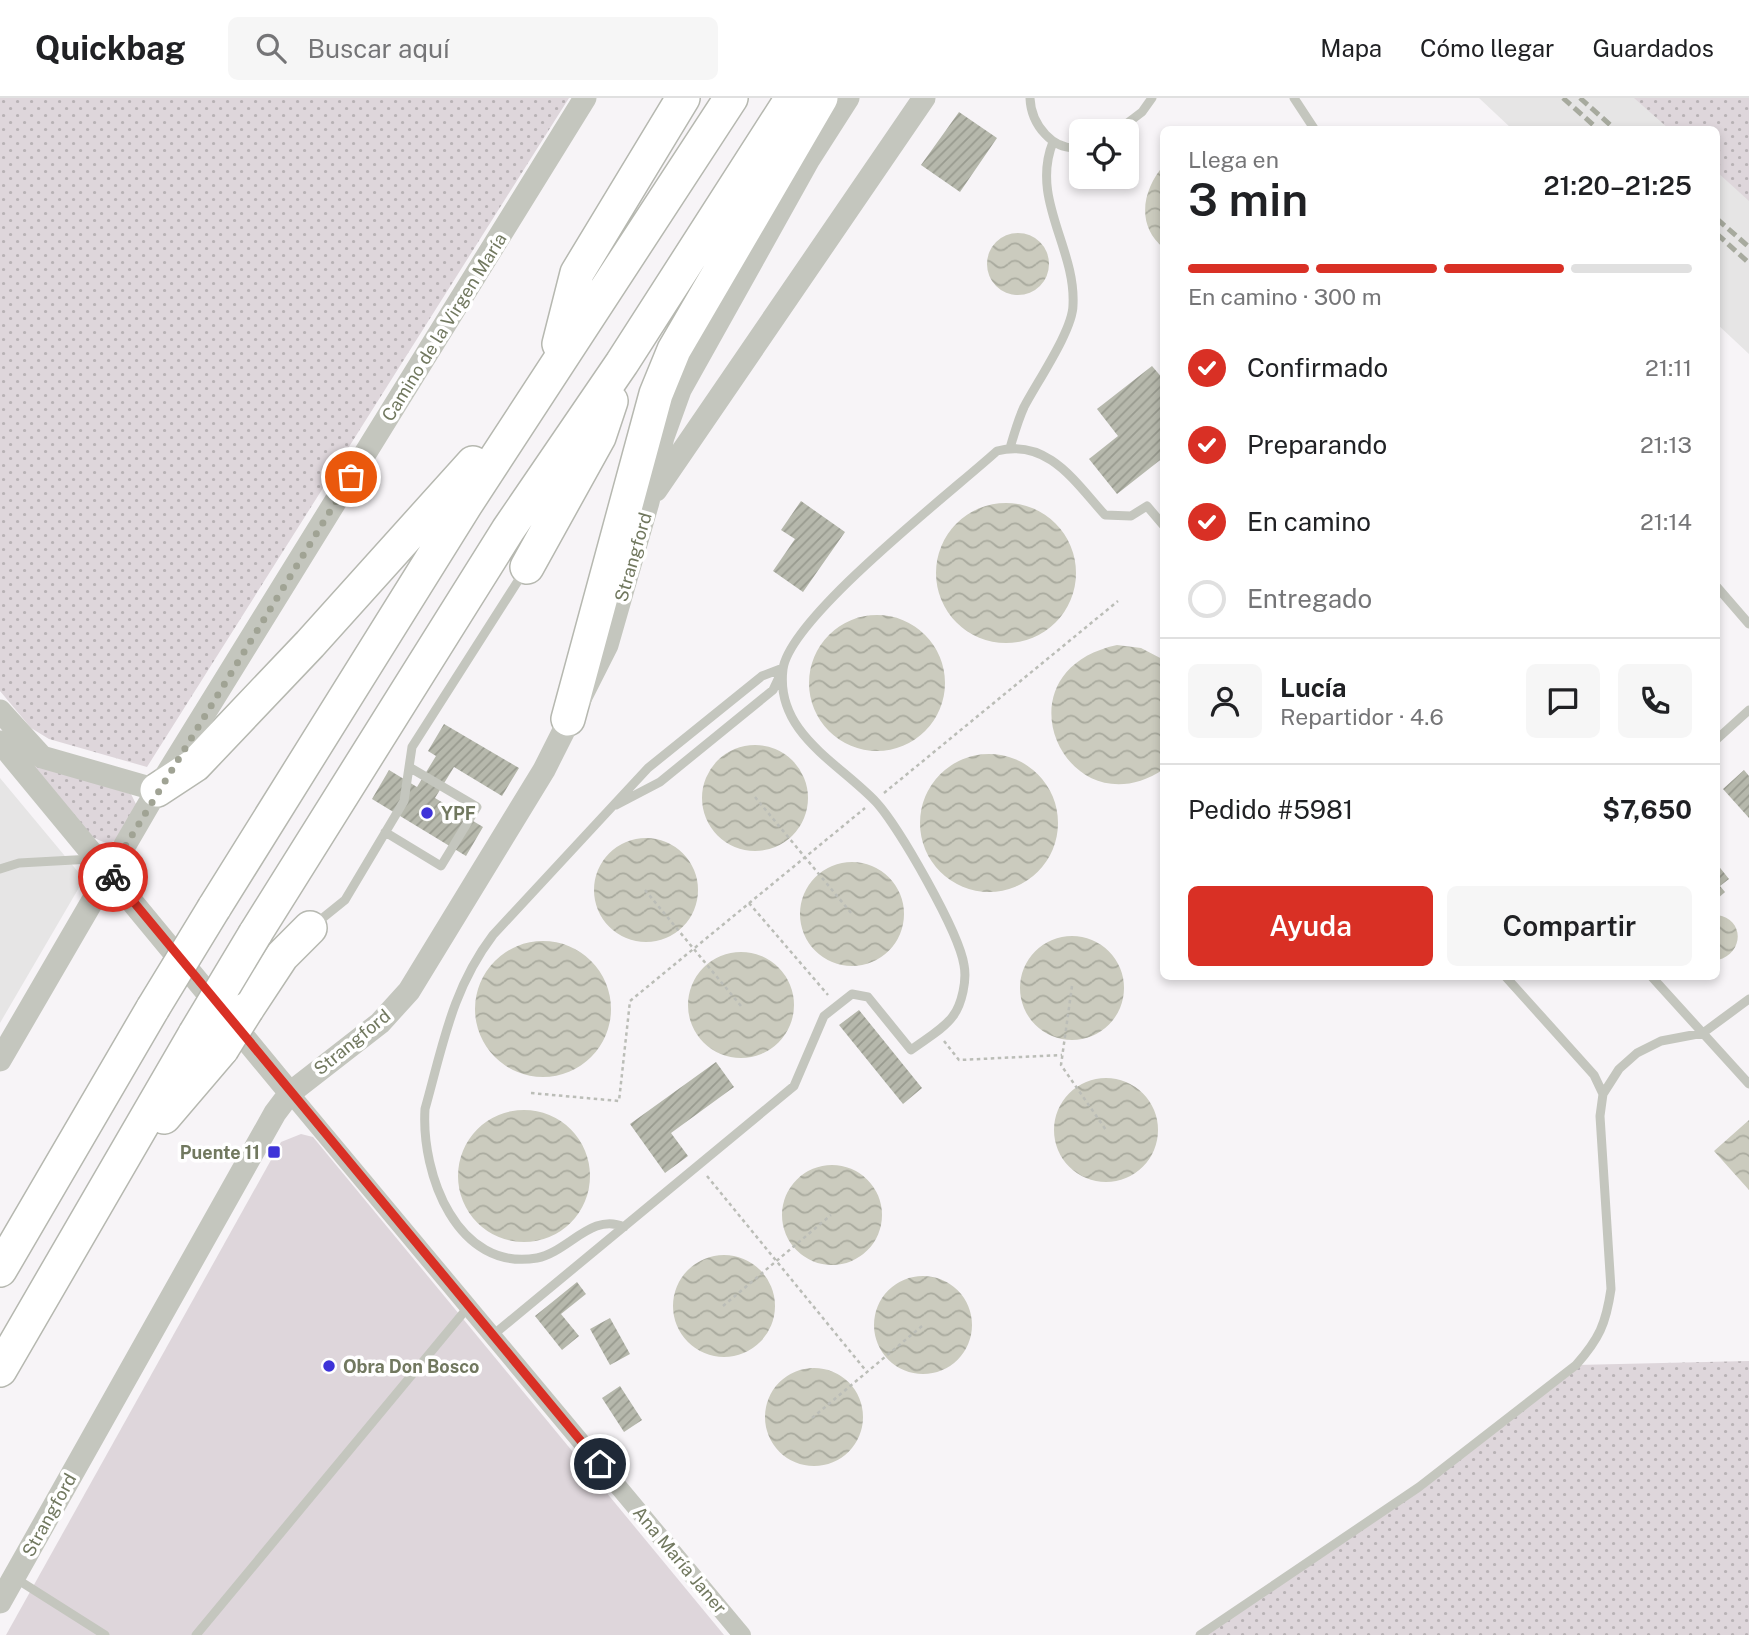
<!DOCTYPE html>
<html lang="es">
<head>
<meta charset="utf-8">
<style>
  :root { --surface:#fff; --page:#f6f6f6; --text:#202124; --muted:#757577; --line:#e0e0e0; --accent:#d93025 }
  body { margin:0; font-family:"Public Sans",sans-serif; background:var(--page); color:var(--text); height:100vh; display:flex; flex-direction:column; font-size:26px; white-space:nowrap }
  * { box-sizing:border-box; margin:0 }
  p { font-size:23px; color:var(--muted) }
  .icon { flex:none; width:38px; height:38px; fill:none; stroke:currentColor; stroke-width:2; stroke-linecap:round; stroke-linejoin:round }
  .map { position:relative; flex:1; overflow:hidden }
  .panel { position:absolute; left:1160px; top:28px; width:560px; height:854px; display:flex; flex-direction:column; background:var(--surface); border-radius:10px; box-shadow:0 4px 10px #0003 }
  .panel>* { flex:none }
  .fabs { position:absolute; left:1069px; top:21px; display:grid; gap:14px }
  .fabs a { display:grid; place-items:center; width:70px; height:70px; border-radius:10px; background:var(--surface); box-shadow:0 4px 10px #0003; font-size:35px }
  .pin { position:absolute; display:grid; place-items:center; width:60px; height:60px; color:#fff; margin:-30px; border:4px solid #fff; border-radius:50%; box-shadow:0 2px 7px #0007 }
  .courier { position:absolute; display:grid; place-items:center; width:70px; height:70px; margin:-35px; border:5px solid #d93025; border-radius:50%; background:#fff; color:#222; box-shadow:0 2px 9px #0007 }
  .headline em { font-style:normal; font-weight:600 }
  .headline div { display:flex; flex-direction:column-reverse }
  .headline { display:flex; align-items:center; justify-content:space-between; height:119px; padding:0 28px }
  h1 { font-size:46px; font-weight:600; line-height:52px }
  .bar { display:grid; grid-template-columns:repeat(4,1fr); gap:10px 7px; align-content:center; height:84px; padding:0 28px }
  .bar i { height:9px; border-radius:5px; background:var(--line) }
  .bar .active { background:var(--accent) }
  .bar p { grid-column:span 4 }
  .line { display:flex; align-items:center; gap:18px; padding:0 28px; border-top:2px solid var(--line) }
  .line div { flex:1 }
  .round { display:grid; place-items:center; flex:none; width:74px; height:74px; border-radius:10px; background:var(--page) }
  ol { padding:0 28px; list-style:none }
  li { display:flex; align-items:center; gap:21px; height:77px }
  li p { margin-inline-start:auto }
  li .icon { padding:7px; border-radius:50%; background:var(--accent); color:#fff; stroke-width:4 }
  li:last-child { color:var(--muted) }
  li i { width:38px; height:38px; border:4px solid var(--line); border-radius:50% }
  .button { display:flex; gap:14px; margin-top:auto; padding:14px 28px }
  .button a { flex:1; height:80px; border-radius:10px; background:var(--accent); color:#fff; font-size:28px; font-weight:600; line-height:80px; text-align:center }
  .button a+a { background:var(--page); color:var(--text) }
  header { display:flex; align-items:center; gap:42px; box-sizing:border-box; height:98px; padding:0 35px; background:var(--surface); border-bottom:2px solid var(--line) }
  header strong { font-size:33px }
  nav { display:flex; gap:38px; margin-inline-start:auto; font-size:24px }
  .search { width:490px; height:63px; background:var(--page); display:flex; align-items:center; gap:18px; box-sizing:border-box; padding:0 24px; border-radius:10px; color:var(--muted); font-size:26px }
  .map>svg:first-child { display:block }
</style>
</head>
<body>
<header>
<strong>Quickbag</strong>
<div class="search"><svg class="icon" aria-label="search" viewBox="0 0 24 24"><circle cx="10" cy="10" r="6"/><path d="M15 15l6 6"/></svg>Buscar aquí</div>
<nav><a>Mapa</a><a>Cómo llegar</a><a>Guardados</a></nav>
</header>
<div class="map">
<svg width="1749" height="1537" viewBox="0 0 1749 1537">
  <defs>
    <pattern id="grass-dots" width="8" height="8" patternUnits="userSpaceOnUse" patternTransform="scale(1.75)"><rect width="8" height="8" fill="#ded6db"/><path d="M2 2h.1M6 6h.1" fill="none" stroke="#b8b2b5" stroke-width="1.8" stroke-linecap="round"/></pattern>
    <pattern id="water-waves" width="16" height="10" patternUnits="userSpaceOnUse" patternTransform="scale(1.75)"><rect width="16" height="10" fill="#cbcbbe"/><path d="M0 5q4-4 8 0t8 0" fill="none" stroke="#a9aa9e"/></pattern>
    <pattern id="building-hatch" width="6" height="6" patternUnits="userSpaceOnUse" patternTransform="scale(1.75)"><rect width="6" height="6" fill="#b6b8ac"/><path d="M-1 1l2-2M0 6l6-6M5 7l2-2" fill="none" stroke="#989a8f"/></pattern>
  </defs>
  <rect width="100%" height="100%" fill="#f7f4f7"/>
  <!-- built -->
  <path fill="#e6e5e5" d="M1479 0H1749V256L1717 226V32L1512 31Z
    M0 680 84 781 0 925Z"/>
  <!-- grass -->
  <path fill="url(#grass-dots)" d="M0 0H569L147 669 49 641 31 630 0 593Z
    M1634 0H1749V103L1717 74V32L1669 31Z
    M26 660 49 671 131 696 138 710 118 741 108 746 87 737Z
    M1749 1263V1537H1200L1419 1389 1576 1267Z"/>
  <!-- park -->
  <path fill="#ded6db" d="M301 1036 313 1039 724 1537H6L281 1044Z"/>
  <!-- water -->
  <path fill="url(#water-waves)" d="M1164 67V150C1135 127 1143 91 1164 67Z
    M987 166a31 31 0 1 1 62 0a31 31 0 1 1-62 0Z
    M936 475a70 70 0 1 1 140 0a70 70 0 1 1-140 0Z
    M809 585a68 68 0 1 1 136 0a68 68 0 1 1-136 0Z
    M1117 547 1141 550 1164 562V671C1067 736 992 574 1117 547Z
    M702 700a53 53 0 1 1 106 0a53 53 0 1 1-106 0Z
    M920 725a69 69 0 1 1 138 0a69 69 0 1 1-138 0Z
    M594 792a52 52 0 1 1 104 0a52 52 0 1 1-104 0Z
    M800 816a52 52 0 1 1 104 0a52 52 0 1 1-104 0Z
    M1717 817C1745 821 1744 855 1718 862Z
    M1020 890a52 52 0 1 1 104 0a52 52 0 1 1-104 0Z
    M475 911a68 68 0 1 1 136 0a68 68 0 1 1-136 0Z
    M688 907a53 53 0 1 1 106 0a53 53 0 1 1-106 0Z
    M1054 1032a52 52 0 1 1 104 0a52 52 0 1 1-104 0Z
    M458 1078a66 66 0 1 1 132 0a66 66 0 1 1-132 0Z
    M1749 1022V1092L1714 1053Z
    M782 1117a50 50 0 1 1 100 0a50 50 0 1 1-100 0Z
    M673 1208a51 51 0 1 1 102 0a51 51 0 1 1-102 0Z
    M874 1227a49 49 0 1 1 98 0a49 49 0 1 1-98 0Z
    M765 1319a49 49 0 1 1 98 0a49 49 0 1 1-98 0Z"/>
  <!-- building -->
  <path fill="url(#building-hatch)" d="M959 14 997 40 960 94 921 67Z
    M1152 268 1164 282V359L1117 396 1089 361 1118 338 1097 311Z
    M801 403 845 434 803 494 773 473 795 441 781 432Z
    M444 626 519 670 502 698 454 669 435 700 483 729 466 758 372 701 389 672 417 689 436 658 428 653Z
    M1744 672 1749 678V720L1723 691Z
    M1717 766 1729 781 1720 788 1725 794 1717 801Z
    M859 912 922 990 903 1006 839 927Z
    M716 964 734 989 671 1035 688 1058 665 1075 630 1026Z
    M577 1184 586 1196 561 1216 579 1238 562 1252 535 1218Z
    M610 1220 630 1256 610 1267 590 1231Z
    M620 1288 642 1322 624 1334 602 1300Z"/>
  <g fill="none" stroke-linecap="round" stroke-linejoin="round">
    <!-- motorway casing -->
    <g stroke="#b6b8b0" stroke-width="36">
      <path id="motorway" d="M559 246 577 175 683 0
        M527 469 599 339 611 303
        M568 621 656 296 674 252 821 0
        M157 692 195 667 310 546 473 365
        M214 810 466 406 731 0
        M255 836 508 432 622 265 792 0
        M247 911 282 858 310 830
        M164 1019 222 951
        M0 1172 153 910
        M0 1272 195 936"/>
    </g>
    <!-- path -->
    <path stroke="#bbbdb7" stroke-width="2.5" stroke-dasharray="3.5 3.5" stroke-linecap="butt" d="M884 695 1118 503
      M755 699 852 816
      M645 792 741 908
      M749 805 828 897
      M1072 888 1061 967 1106 1032
      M944 943 959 962 1062 957
      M531 995 619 1003 630 903 865 710
      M707 1078 867 1274
      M723 1208 831 1117
      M812 1320 922 1228"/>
    <!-- service -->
    <path stroke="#c4c6be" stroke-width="9" d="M1030 0C1031 26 1053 55 1082 49
      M1294 0 1315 32
      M1117 33 1142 14 1152 0
      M1010 350C1014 336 1018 322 1024 309 1037 284 1073 232 1073 207 1076 150 1030 101 1053 44
      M1717 489 1749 526
      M1717 641 1749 612
      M616 707 660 684 773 592 782 573
      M385 734 441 768 477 709 409 669
      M0 771 19 765 92 761
      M314 827 345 802 404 703 412 649 523 475
      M1651 878 1749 986
      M1603 996 1619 971 1637 955 1661 943 1703 935 1749 901
      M624 1129C592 1114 568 1154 537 1160 457 1174 421 1076 425 1011 443 947 452 891 493 837L648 670 762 578 783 570
      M493 1237 794 988 824 918 852 896 868 899 911 952C924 942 944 931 953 918 962 906 967 882 964 867 959 834 899 729 876 704 838 664 775 635 783 571 790 519 953 393 997 353 1048 340 1075 384 1105 417L1131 418 1147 408 1164 428
      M15 1480 105 1537
      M196 1537 469 1208
      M1200 1537 1419 1389 1576 1267C1599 1241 1606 1226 1611 1191L1600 1018 1603 996 1594 977 1505 878"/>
    <!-- minor -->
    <path stroke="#c4c6be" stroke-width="18" d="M290 995 742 1537"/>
    <!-- tertiary -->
    <path stroke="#c4c6be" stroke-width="23" d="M656 392 924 0
      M0 613 42 659 157 692
      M0 644 290 995
      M0 962 157 692 585 0
      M0 1504 275 1015 290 995 380 925 409 893 544 672 607 547 648 404 663 339 680 292 809 61 848 0"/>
    <!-- motorway -->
    <use href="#motorway" stroke="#fff" stroke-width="33"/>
    <!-- rail -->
    <path stroke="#a7aa9e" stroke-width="5" stroke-dasharray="10 5" stroke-linecap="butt" d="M1563 0 1599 32
      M1580 0 1616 32
      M1717 121 1749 149
      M1717 136 1749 165"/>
    <!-- motorway-bridge casing -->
    <g stroke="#b6b8b0" stroke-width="36" stroke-linecap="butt">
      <path id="motorway-bridge" d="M153 910 214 810
        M195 936 255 836
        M222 951 247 911"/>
    </g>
    <!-- motorway-bridge -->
    <use href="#motorway-bridge" stroke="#fff" stroke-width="33"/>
  </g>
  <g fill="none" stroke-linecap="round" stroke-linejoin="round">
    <!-- done -->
    <path stroke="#a0a394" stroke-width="7" stroke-dasharray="0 12.6" d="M113 779 109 775 351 379"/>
    <!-- route -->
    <path stroke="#d93025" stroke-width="9" d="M113 779 600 1366"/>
  </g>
  <!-- markers -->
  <g fill="#3e33d8" stroke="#fff" stroke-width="2.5">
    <circle cx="427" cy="715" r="7"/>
    <rect x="267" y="1047" width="14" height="14" rx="3.5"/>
    <circle cx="329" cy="1268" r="7"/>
  </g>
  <g text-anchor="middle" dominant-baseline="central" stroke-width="7" stroke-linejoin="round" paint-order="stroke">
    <!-- street labels -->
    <g font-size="18" fill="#71785f" stroke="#fff">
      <text transform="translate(444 229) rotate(-58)">Camino de la Virgen María</text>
      <text transform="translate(633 459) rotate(-74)">Strangford</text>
      <text transform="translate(352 944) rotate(-39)">Strangford</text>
      <text transform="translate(49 1417) rotate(-61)">Strangford</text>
      <text transform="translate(680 1462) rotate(50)">Ana María Janer</text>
    </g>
    <!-- poi labels -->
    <g font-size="18" font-weight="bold" fill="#71785f" stroke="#fff" text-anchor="start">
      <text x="441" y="715">YPF</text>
      <text x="260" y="1054" text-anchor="end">Puente 11</text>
      <text x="343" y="1268">Obra Don Bosco</text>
    </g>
  </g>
</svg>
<div class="fabs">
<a><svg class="icon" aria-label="locate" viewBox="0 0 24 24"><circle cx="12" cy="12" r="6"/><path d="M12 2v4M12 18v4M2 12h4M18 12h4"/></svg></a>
</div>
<div class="pin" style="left:351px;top:379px;background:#ea580c"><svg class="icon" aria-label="bag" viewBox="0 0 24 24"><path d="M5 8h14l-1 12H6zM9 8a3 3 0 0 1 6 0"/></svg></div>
<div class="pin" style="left:600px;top:1366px;background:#1f2937"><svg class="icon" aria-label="home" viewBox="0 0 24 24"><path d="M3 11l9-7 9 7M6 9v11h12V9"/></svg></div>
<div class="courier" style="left:113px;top:779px"><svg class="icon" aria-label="bike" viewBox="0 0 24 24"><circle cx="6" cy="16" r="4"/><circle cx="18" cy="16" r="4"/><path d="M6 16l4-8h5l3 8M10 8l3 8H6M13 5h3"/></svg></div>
<section class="panel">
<div class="headline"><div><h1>3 min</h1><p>Llega en</p></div><em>21:20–21:25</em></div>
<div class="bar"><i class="active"></i><i class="active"></i><i class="active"></i><i></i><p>En camino · 300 m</p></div>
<ol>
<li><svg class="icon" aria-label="check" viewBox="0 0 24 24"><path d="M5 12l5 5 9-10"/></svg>Confirmado<p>21:11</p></li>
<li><svg class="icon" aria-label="check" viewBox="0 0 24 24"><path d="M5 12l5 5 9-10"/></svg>Preparando<p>21:13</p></li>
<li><svg class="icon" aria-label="check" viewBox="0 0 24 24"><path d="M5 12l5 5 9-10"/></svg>En camino<p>21:14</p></li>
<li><i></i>Entregado</li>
</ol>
<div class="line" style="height:126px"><a class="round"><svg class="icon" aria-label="person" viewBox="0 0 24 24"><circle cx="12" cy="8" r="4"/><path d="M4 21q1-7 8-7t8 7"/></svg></a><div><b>Lucía</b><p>Repartidor · 4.6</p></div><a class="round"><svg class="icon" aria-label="chat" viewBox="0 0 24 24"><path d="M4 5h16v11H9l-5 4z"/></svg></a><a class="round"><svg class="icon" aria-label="phone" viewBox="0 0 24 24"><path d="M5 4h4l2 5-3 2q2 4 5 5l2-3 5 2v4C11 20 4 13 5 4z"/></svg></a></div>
<div class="line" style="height:91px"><div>Pedido #5981</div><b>$7,650</b></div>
<div class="button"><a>Ayuda</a><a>Compartir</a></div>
</section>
</div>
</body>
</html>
